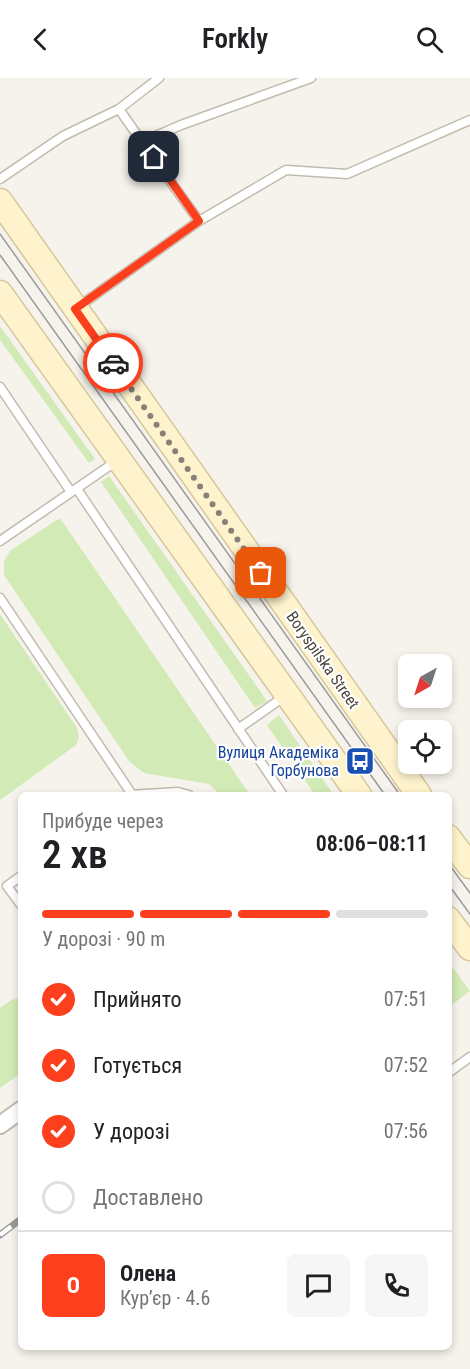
<!DOCTYPE html>
<html lang="uk">
<head>
<meta charset="utf-8">
<style>
  :root { --surface:#fff; --page:#f6f6f6; --text:#202124; --muted:#757577; --line:#e0e0e0; --accent:#fc3f1d }
  body { margin:0; font-family:"Roboto Condensed",sans-serif; background:var(--page); color:var(--text); height:100vh; display:flex; flex-direction:column; font-size:22px; white-space:nowrap }
  * { box-sizing:border-box; margin:0 }
  p { font-size:20px; color:var(--muted) }
  .icon { flex:none; width:33px; height:33px; fill:none; stroke:currentColor; stroke-width:2; stroke-linecap:round; stroke-linejoin:round }
  .map { position:relative; flex:1; overflow:hidden }
  .details { position:absolute; left:18px; top:714px; width:434px; height:558px; display:flex; flex-direction:column; background:var(--surface); border-radius:9px; box-shadow:0 3px 9px #0003 }
  .details>* { flex:none }
  .needle { width:39px; rotate:219deg }
  .fabs { position:absolute; left:398px; top:576px; display:grid; gap:12px }
  .fabs a { display:grid; place-items:center; width:54px; height:54px; border-radius:9px; background:var(--surface); box-shadow:0 3px 9px #0003; font-size:30px }
  .pin { position:absolute; display:grid; place-items:center; width:51px; height:51px; color:#fff; margin:-26px; border-radius:12px; box-shadow:0 3px 9px #0006 }
  .courier { position:absolute; display:grid; place-items:center; width:60px; height:60px; margin:-30px; border:4px solid #fc3f1d; border-radius:50%; background:#fff; color:#222; box-shadow:0 2px 8px #0007 }
  .overview em { font-style:normal; font-weight:600 }
  .overview div { display:flex; flex-direction:column-reverse }
  .overview { display:flex; align-items:center; justify-content:space-between; height:102px; padding:0 24px }
  h1 { font-size:39px; font-weight:600; line-height:45px }
  .bar { display:grid; grid-template-columns:repeat(4,1fr); gap:9px 6px; align-content:center; height:72px; padding:0 24px }
  .bar i { height:8px; border-radius:4px; background:var(--line) }
  .bar .current { background:var(--accent) }
  .bar p { grid-column:span 4 }
  .line { display:flex; align-items:center; gap:15px; padding:0 24px; border-top:2px solid var(--line) }
  .line div { flex:1 }
  .round { display:grid; place-items:center; flex:none; width:63px; height:63px; border-radius:9px; background:var(--page) }
  ol { padding:0 24px; list-style:none }
  li { display:flex; align-items:center; gap:18px; height:66px }
  li p { margin-inline-start:auto }
  li .icon { padding:6px; border-radius:50%; background:var(--accent); color:#fff; stroke-width:4 }
  li:last-child { color:var(--muted) }
  li i { width:33px; height:33px; border:3px solid var(--line); border-radius:50% }
  header { display:flex; justify-content:space-between; align-items:center; height:78px; padding:0 24px; background:var(--surface); font-size:27px; font-weight:600 }
  .map>svg:first-child { display:block }
</style>
</head>
<body>
<header><svg class="icon" aria-label="back" viewBox="0 0 24 24"><path d="M15 5l-7 7 7 7"/></svg>Forkly<svg class="icon" aria-label="search" viewBox="0 0 24 24"><circle cx="10" cy="10" r="6"/><path d="M15 15l6 6"/></svg></header>
<div class="map">
<svg width="470" height="1291" viewBox="0 0 470 1291">
  <rect width="100%" height="100%" fill="#f6f3ec"/>
  <!-- green -->
  <path fill="#d2eab5" d="M0 248 95 381 89 385 0 262Z
    M109 398 267 623 255 630 101 404Z
    M60 440 250 717H220L209 706 144 695 129 683 4 497V483L11 472Z
    M0 536 77 650 79 659 76 667 0 722Z
    M279 637 333 716V717H315L267 647Z
    M448 883 470 913 449 929H448Z
    M21 920V995L0 1010V930L11 922Z"/>
  <g fill="none" stroke-linecap="round" stroke-linejoin="round">
    <!-- lane casing -->
    <g stroke="#c2bbae" stroke-width="11">
      <path id="lane" d="M119 31 142 64 181 47 311 0
        M142 64 199 143
        M0 101 63 58 119 31 159 0
        M78 229 199 143 286 92 347 96 470 42
        M0 309 71 414
        M77 411 283 717
        M0 463 118 382
        M0 520 131 715
        M238 651 285 618
        M129 717 178 714 189 717
        M21 798 7 808 21 827
        M448 995 470 979"/>
    </g>
    <!-- street casing -->
    <g stroke="#c2bbae" stroke-width="20">
      <path id="street" d="M0 1047 21 1032"/>
    </g>
    <!-- secondary casing -->
    <g stroke="#d6c79b" stroke-width="27">
      <path id="secondary" d="M0 123 419 717
        M0 215 359 717
        M448 759 470 788
        M448 841 470 870"/>
    </g>
    <!-- lane -->
    <use href="#lane" stroke="#fff" stroke-width="8"/>
    <!-- street -->
    <use href="#street" stroke="#fff" stroke-width="16"/>
    <!-- secondary -->
    <use href="#secondary" stroke="#fff3cd" stroke-width="24"/>
    <!-- tram -->
    <path stroke="#9a9a9a" stroke-width="1.5" d="M0 156 400 717
      M0 177 385 717
      M448 785 470 815
      M448 806 470 836"/>
    <!-- rail casing -->
    <g stroke="#9a9a9a" stroke-width="7">
      <path id="rail" d="M0 1157 21 1141"/>
    </g>
    <!-- rail -->
    <use href="#rail" stroke="#fff" stroke-width="4.5" stroke-dasharray="14" stroke-linecap="butt"/>
  </g>
  <g fill="none" stroke-linecap="round" stroke-linejoin="round">
    <!-- done -->
    <path stroke="#878178" stroke-width="6" stroke-dasharray="0 10.8" d="M113 285 261 495"/>
    <!-- route -->
    <path stroke="#fc3f1d" stroke-width="8" d="M113 285 75 231 199 143 154 79"/>
  </g>
  <!-- icons -->
  <defs>
    <g id="bus-square" transform="scale(1.5)"><rect x="-9" y="-9" width="18" height="18" rx="4" fill="#1a4fb4" stroke="#fff"/><path d="M-5-6H5V4H4V6H2V4H-2V6H-4V4H-5ZM-3.5-4V0h7V-4ZM-3.5 1.2v1.5H-2V1.2ZM2 1.2v1.5H3.5V1.2Z" fill="#fff"/></g>
  </defs>
  <g fill-rule="evenodd">
    <use href="#bus-square" x="360" y="683"/>
  </g>
  <g text-anchor="middle" dominant-baseline="central" stroke-width="4.5" stroke-linejoin="round" paint-order="stroke">
    <!-- street labels -->
    <g font-size="16" fill="#4b4439" stroke="#fff">
      <text transform="translate(323 582) rotate(55)">Boryspilska Street</text>
    </g>
    <!-- transit labels -->
    <g font-size="16" fill="#164399" stroke="#fff" text-anchor="end">
      <text x="339" y="674">Вулиця Академіка<tspan x="339" dy="18">Горбунова</tspan></text>
    </g>
  </g>
</svg>
<div class="fabs">
<a><svg class="needle" viewBox="-14 -14 28 28"><path d="M0-13l5 13h-10z" fill="#e53935"/><path d="M0 13l5-13h-10z" fill="#757577"/></svg></a>
<a><svg class="icon" aria-label="locate" viewBox="0 0 24 24"><circle cx="12" cy="12" r="6"/><path d="M12 2v4M12 18v4M2 12h4M18 12h4"/></svg></a>
</div>
<div class="pin" style="left:261px;top:495px;background:#ea580c"><svg class="icon" aria-label="bag" viewBox="0 0 24 24"><path d="M5 8h14l-1 12H6zM9 8a3 3 0 0 1 6 0"/></svg></div>
<div class="pin" style="left:154px;top:79px;background:#1f2937"><svg class="icon" aria-label="home" viewBox="0 0 24 24"><path d="M3 11l9-7 9 7M6 9v11h12V9"/></svg></div>
<div class="courier" style="left:113px;top:285px"><svg class="icon" aria-label="car" viewBox="0 0 24 24"><path d="M5 17H2v-5l4-1 3-4h7l3 4 3 1v5h-3M9 17h6M6 11h13"/><circle cx="7" cy="17" r="2"/><circle cx="17" cy="17" r="2"/></svg></div>
<section class="details">
<div class="overview"><div><h1>2 хв</h1><p>Прибуде через</p></div><em>08:06–08:11</em></div>
<div class="bar"><i class="current"></i><i class="current"></i><i class="current"></i><i></i><p>У дорозі · 90 m</p></div>
<ol>
<li><svg class="icon" aria-label="check" viewBox="0 0 24 24"><path d="M5 12l5 5 9-10"/></svg>Прийнято<p>07:51</p></li>
<li><svg class="icon" aria-label="check" viewBox="0 0 24 24"><path d="M5 12l5 5 9-10"/></svg>Готується<p>07:52</p></li>
<li><svg class="icon" aria-label="check" viewBox="0 0 24 24"><path d="M5 12l5 5 9-10"/></svg>У дорозі<p>07:56</p></li>
<li><i></i>Доставлено</li>
</ol>
<div class="line" style="height:108px"><b class="round" style="background:var(--accent);color:#fff">О</b><div><b>Олена</b><p>Кур’єр · 4.6</p></div><a class="round"><svg class="icon" aria-label="chat" viewBox="0 0 24 24"><path d="M4 5h16v11H9l-5 4z"/></svg></a><a class="round"><svg class="icon" aria-label="phone" viewBox="0 0 24 24"><path d="M5 4h4l2 5-3 2q2 4 5 5l2-3 5 2v4C11 20 4 13 5 4z"/></svg></a></div>
</section>
</div>
</body>
</html>
